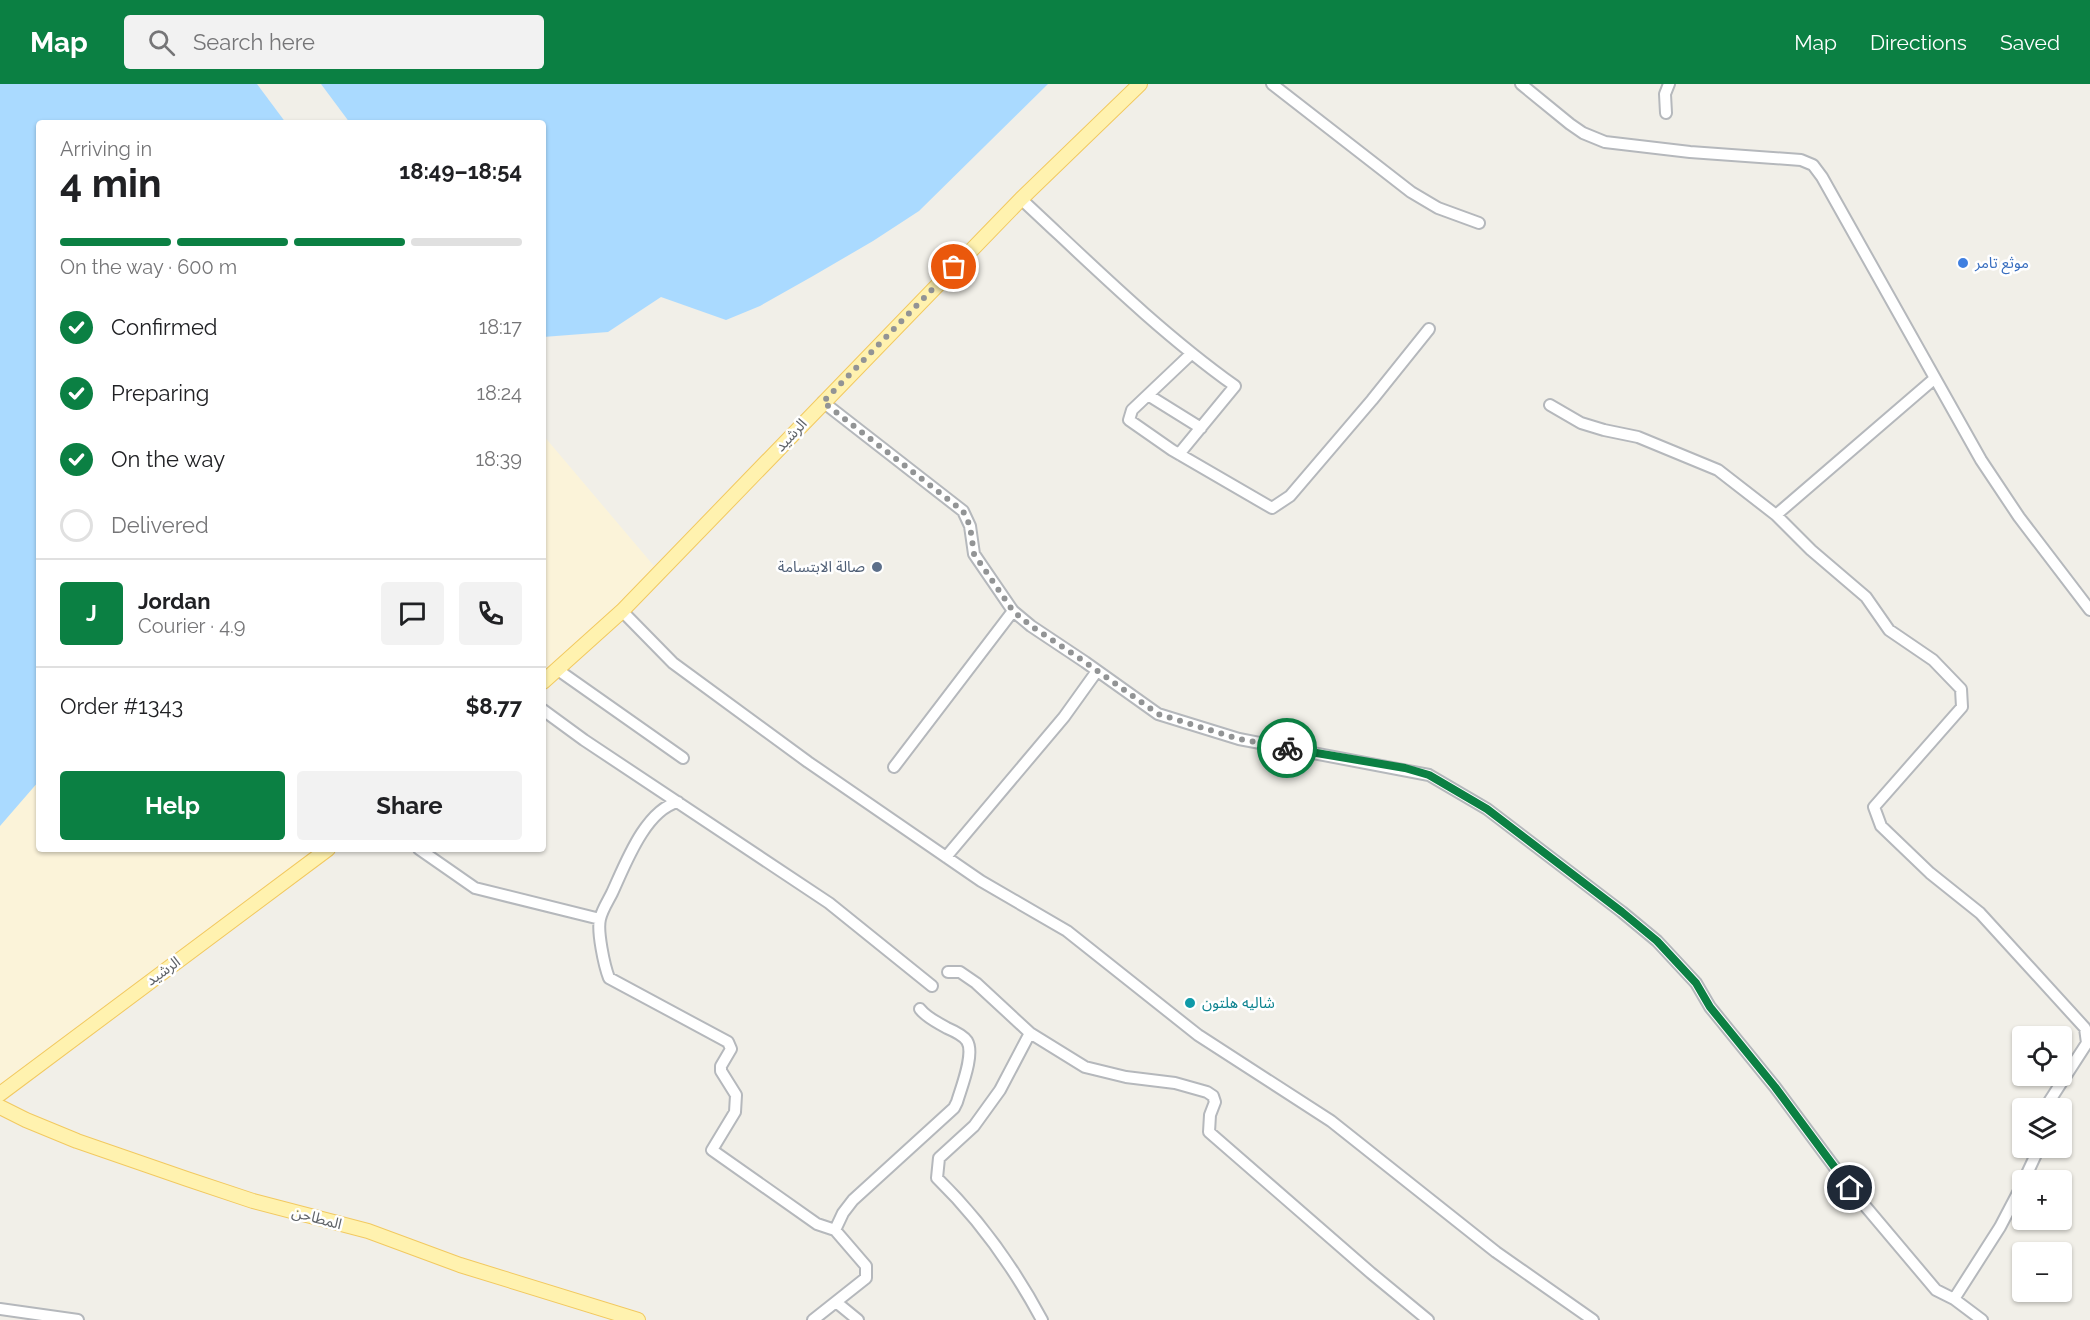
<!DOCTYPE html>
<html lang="en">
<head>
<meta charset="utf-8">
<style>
  :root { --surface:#fff; --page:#f2f2f2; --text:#202124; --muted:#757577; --line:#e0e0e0; --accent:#0b8043 }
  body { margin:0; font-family:Raleway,"Noto Sans Arabic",sans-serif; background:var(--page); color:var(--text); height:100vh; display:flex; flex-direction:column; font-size:22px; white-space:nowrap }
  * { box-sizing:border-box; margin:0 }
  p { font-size:20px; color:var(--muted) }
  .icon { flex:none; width:33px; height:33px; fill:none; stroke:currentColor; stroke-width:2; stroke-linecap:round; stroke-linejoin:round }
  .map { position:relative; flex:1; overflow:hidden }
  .side { position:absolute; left:36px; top:36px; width:510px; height:732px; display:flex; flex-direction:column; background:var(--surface); border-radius:6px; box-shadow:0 2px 4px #0004 }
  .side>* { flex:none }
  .buttons { position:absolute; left:2012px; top:942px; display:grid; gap:12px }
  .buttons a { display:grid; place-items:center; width:60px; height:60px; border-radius:6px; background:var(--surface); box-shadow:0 2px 4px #0004; font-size:30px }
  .pin { position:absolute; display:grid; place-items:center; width:51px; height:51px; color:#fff; margin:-26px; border:3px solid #fff; border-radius:50%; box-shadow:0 2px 6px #0007 }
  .courier { position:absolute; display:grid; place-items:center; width:60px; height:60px; margin:-30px; border:4px solid #0b8043; border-radius:50%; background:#fff; color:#222; box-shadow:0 2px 8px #0007 }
  .head em { font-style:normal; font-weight:700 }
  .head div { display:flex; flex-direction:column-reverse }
  .head { display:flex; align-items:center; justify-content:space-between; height:102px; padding:0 24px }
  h1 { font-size:39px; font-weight:700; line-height:45px }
  .bar { display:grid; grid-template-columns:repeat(4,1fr); gap:9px 6px; align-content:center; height:72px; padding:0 24px }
  .bar i { height:8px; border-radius:4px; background:var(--line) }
  .bar .on { background:var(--accent) }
  .bar p { grid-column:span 4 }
  .line { display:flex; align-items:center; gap:15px; padding:0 24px; border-top:2px solid var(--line) }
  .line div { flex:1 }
  .round { display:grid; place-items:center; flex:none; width:63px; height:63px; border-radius:6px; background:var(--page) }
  ol { padding:0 24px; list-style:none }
  li { display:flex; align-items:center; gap:18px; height:66px }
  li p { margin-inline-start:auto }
  li .icon { padding:6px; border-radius:50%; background:var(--accent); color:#fff; stroke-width:4 }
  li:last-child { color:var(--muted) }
  li i { width:33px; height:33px; border:3px solid var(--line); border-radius:50% }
  .action { display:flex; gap:12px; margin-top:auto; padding:12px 24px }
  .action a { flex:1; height:69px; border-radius:6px; background:var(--accent); color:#fff; font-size:24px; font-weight:700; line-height:69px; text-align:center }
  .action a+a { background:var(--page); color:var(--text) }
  header { display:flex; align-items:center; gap:36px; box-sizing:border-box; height:84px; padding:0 30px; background:var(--accent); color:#fff }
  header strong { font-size:28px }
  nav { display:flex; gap:33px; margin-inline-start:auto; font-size:21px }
  .search { width:420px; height:54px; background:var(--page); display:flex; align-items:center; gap:15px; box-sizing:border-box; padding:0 21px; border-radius:6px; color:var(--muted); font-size:22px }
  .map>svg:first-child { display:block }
</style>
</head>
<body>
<header>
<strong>Map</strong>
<div class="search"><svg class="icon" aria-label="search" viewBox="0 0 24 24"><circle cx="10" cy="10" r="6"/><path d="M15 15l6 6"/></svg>Search here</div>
<nav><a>Map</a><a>Directions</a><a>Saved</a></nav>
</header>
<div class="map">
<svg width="2090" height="1236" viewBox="0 0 2090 1236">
  <rect width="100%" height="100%" fill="#f1efe8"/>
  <!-- sand -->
  <path fill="#fbf3d9" d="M543 351 654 482 604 536 543 589Z
    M39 632V765H316L125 907 0 1003V676Z"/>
  <!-- water -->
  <path fill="#aadaff" d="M0 0H1048L919 127 873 157 813 192 760 222 726 236 661 213 608 248 543 253V39H39V697L0 742Z"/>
  <!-- pier -->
  <path fill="#f1efe8" d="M257 0H321L350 39H286Z"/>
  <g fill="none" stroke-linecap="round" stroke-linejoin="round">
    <!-- minor casing -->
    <g stroke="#b5b8bc" stroke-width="14">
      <path id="minor" d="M1272 0 1411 108 1438 124 1479 139
        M1521 0 1570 40 1583 49 1605 58 1690 68 1801 76 1813 81 1822 93 1981 376 2019 433 2090 526
        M1666 29 1665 10 1669 0
        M1021 115C1090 179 1158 247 1235 302L1179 370
        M1191 270 1132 326 1129 336 1172 366 1272 424 1290 412 1372 316 1429 245
        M1148 311 1201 344
        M823 318 963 427 970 442 974 470 1013 527 1031 542 1085 578 1158 630 1239 655 1429 691 1487 725 1622 828 1657 857 1696 899 1710 923 1775 1003 1850 1104 1936 1206 1954 1215 1982 1236
        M1550 321 1581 339 1604 346 1638 353 1718 386 1776 431 1811 466 1866 513 1889 546 1933 576 1961 605 1962 623 1874 723 1881 742 1930 789 1980 829 2085 944 2087 959 2045 1024
        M1776 431 1934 295
        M622 527 673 579 808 678 981 797 1067 847 1198 951 1331 1037 1496 1168 1593 1236
        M558 586 683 674
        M543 626 584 656 829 819 932 902
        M894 683 1013 527
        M678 718C645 726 625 781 612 809 608 817 602 826 600 835 597 847 604 881 609 894L728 958 731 965 721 982V987L736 1011 735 1028 712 1066 817 1140 835 1146 866 1182V1194L813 1236
        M419 765 475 804 600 835
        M946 773 1064 633 1097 587
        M948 888H960L976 899 1030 949 1085 983 1126 993 1175 999 1207 1008 1213 1012 1215 1018 1210 1031 1209 1048 1371 1189 1428 1236
        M1030 949 1000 1006 974 1042 939 1074 937 1094C979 1135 1014 1184 1042 1236
        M2024 1096 2039 1064
        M835 1146 843 1129 853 1116 954 1024 957 1018C961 1004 975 970 967 957 963 951 954 947 947 944 937 938 927 934 920 925
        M1954 1215 2000 1143 2022 1101
        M836 1218 858 1236
        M0 1225 78 1236"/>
    </g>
    <!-- major casing -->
    <g stroke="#f2c960" stroke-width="16">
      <path id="major" d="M543 598 622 527 1021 115 1140 0
        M0 1010 328 765
        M0 1023 26 1036 77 1057 187 1095 253 1117 368 1147 460 1181 638 1236"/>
    </g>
    <!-- minor -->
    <use href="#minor" stroke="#fff" stroke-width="10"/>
    <!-- major -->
    <use href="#major" stroke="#fff2af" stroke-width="14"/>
  </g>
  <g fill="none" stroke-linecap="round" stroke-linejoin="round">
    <!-- done -->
    <path stroke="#929495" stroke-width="6" stroke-dasharray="0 10.8" d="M954 183 823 318 963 427 970 442 974 470 1013 527 1031 542 1085 578 1158 630 1239 655 1287 664"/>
    <!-- route -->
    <path stroke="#0b8043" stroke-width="8" d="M1287 664 1405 684 1429 691 1487 725 1622 828 1657 857 1696 899 1710 923 1775 1003 1850 1104"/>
  </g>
  <!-- markers -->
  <circle fill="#3f7fe0" stroke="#fff" stroke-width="2" cx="1963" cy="179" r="6"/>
  <circle fill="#5c6f8a" stroke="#fff" stroke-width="2" cx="877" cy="483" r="6"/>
  <circle fill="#0f9aa8" stroke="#fff" stroke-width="2" cx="1190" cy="919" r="6"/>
  <g text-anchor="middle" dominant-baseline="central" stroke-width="5" stroke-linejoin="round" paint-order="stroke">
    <!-- shop labels -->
    <g font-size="15" fill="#366cbe" stroke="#fff" text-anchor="start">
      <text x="1975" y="179">موثع تامر</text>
    </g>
    <!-- street labels -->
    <g font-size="15" fill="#5f6368" stroke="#fff">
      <text transform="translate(791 351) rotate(-47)">الرشيد</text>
      <text transform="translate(163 887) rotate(-36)">الرشيد</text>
      <text transform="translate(317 1134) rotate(15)">المطاحن</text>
    </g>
    <!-- service labels -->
    <g font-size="15" fill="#4e5e75" stroke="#fff" text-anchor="end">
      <text x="865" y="483">صالة الابتسامة</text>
    </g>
    <!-- culture labels -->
    <g font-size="15" fill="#0d838f" stroke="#fff" text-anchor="start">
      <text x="1202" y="919">شاليه هلتون</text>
    </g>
  </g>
</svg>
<div class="buttons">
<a><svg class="icon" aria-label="locate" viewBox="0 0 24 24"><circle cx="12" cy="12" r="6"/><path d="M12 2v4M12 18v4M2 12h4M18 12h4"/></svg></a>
<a><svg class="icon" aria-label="layers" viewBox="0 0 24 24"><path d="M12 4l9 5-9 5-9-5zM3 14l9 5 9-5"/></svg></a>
<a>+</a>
<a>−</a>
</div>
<div class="pin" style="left:954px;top:183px;background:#ea580c"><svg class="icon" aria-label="bag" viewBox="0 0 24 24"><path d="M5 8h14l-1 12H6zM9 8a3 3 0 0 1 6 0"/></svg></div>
<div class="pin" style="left:1850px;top:1104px;background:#1f2937"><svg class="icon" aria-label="home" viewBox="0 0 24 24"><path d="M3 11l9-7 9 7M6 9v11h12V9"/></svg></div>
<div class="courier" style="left:1287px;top:664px"><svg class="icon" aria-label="bike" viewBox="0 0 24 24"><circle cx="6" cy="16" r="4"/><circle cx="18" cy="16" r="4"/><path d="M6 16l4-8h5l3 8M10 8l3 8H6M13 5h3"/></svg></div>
<section class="side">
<div class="head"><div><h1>4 min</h1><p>Arriving in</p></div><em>18:49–18:54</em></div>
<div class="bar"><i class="on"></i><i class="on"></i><i class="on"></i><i></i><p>On the way · 600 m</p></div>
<ol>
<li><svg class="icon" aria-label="check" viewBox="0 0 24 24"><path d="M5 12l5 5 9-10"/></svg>Confirmed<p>18:17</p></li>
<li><svg class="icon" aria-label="check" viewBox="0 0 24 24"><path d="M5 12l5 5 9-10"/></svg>Preparing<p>18:24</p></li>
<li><svg class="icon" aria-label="check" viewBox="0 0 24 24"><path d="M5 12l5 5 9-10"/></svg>On the way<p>18:39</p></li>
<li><i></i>Delivered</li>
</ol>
<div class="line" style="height:108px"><b class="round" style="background:var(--accent);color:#fff">J</b><div><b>Jordan</b><p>Courier · 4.9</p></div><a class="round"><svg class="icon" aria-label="chat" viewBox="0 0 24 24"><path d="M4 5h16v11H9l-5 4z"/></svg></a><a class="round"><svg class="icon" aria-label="phone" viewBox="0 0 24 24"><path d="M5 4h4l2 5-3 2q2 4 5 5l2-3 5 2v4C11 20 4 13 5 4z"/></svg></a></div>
<div class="line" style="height:78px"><div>Order #1343</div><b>$8.77</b></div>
<div class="action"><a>Help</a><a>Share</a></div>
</section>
</div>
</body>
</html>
